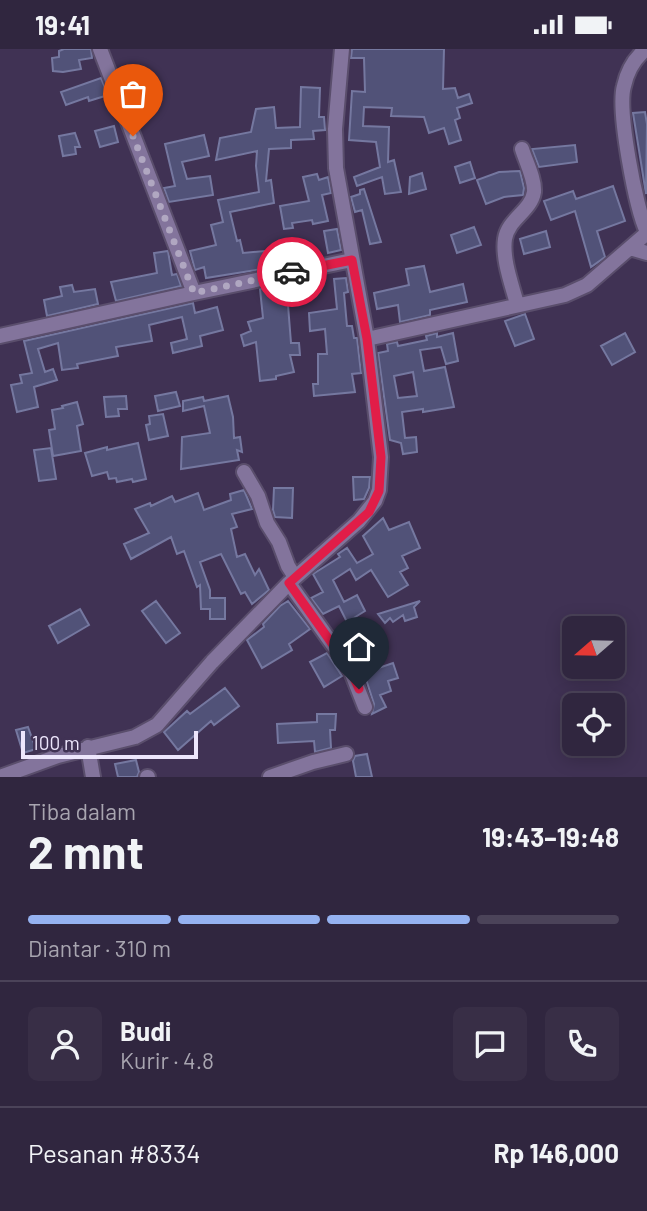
<!DOCTYPE html>
<html lang="id">
<head>
<meta charset="utf-8">
<style>
  :root { --surface:#30263f; --page:#382e46; --text:#f1f3f6; --muted:#a8a5b0; --line:#4b4359; --accent:#95b2f1 }
  body { margin:0; font-family:Barlow,sans-serif; background:var(--page); color:var(--text); height:100vh; display:flex; flex-direction:column; font-size:26px; white-space:nowrap }
  * { box-sizing:border-box; margin:0 }
  p { font-size:23px; color:var(--muted) }
  .icon { flex:none; width:38px; height:38px; fill:none; stroke:currentColor; stroke-width:2; stroke-linecap:round; stroke-linejoin:round }
  .map { position:relative; height:728px; overflow:hidden }
  .panel { display:flex; flex-direction:column; background:var(--surface); flex:1 }
  .panel>* { flex:none }
  .needle { width:46px; rotate:250deg }
  .tools { position:absolute; left:562px; top:567px; display:grid; gap:14px }
  .tools a { display:grid; place-items:center; width:63px; height:63px; border-radius:10px; background:var(--surface); box-shadow:0 4px 18px #0003,0 0 0 2px var(--line); font-size:35px }
  .scale { position:absolute; left:21px; bottom:18px; width:177px; box-sizing:border-box; padding-left:7px; border:4px solid #ede6fc; border-top:0; font-size:19px; line-height:24px; white-space:nowrap; color:#ede6fc; -webkit-text-stroke:5px #403254; paint-order:stroke }
  .pin { position:absolute; display:grid; place-items:center; width:60px; height:60px; color:#fff; margin:-72px -30px; border-radius:50% 50% 50% 0; rotate:-45deg; box-shadow:0 0 7px #0007 }
  .pin .icon { rotate:45deg }
  .courier { position:absolute; display:grid; place-items:center; width:70px; height:70px; margin:-35px; border:5px solid #e11d48; border-radius:50%; background:#fff; color:#222; box-shadow:0 2px 9px #0007 }
  .overview em { font-style:normal; font-weight:700 }
  .overview div { display:flex; flex-direction:column-reverse }
  .overview { display:flex; align-items:center; justify-content:space-between; height:119px; padding:0 28px }
  h1 { font-size:46px; font-weight:700; line-height:52px }
  .bar { display:grid; grid-template-columns:repeat(4,1fr); gap:10px 7px; align-content:center; height:84px; padding:0 28px }
  .bar i { height:9px; border-radius:5px; background:var(--line) }
  .bar .active { background:var(--accent) }
  .bar p { grid-column:span 4 }
  .line { display:flex; align-items:center; gap:18px; padding:0 28px; border-top:2px solid var(--line) }
  .line div { flex:1 }
  .round { display:grid; place-items:center; flex:none; width:74px; height:74px; border-radius:10px; background:var(--page) }
  .status { display:flex; justify-content:space-between; align-items:center; height:49px; padding:0 35px; background:var(--surface); direction:ltr }
  .status svg { height:19px; fill:currentColor }
  .map>svg:first-child { display:block }
</style>
</head>
<body>
<div class="status"><b>19:41</b><svg viewBox="0 0 49 12"><path d="M0 12V9h3v3zM5 12V6h3v6zM10 12V3h3v9zM15 12V0h3v12zM26 1h20v11H26zM47 4h2v5h-2z"/></svg></div>
<div class="map">
<svg width="647" height="728" viewBox="0 0 647 728">
  <rect width="100%" height="100%" fill="#403254"/>
  <!-- building -->
  <path fill="#515278" stroke="#7578a0" stroke-width="2" fill-rule="evenodd" d="M64 0H91L92 9 79 11 81 20 63 23 53 22 52 9 59 8V2Z
    M352 0H444L443 40 455 39 458 49 469 45 472 54 457 59 460 69 455 71 461 91 449 95 444 79 429 84 424 68 391 67 392 59 364 58 363 77 389 78 388 113 394 111 401 143 385 145 382 128 357 137 354 128 380 118 376 93 349 91 352 42 365 43 364 9H351Z
    M101 29 108 46 89 52 88 48 66 56 61 43Z
    M301 38 320 39 319 68H324L325 81 313 82 314 90 291 91V99L269 100 266 132 271 131 274 154 230 163 237 192 240 191 243 204 265 202 268 219 206 229 204 218 195 221 190 202 216 196 211 176 223 173 218 151 259 143 256 117 257 102 216 111 220 89 251 83 256 60 274 58 276 79 300 78Z
    M645 63 647 75 646 145 633 64Z
    M114 77 118 93 100 98 95 82Z
    M75 84 80 98H75L76 105 63 107 59 87Z
    M204 86 209 107 182 113 187 130 210 127 213 146 169 153 164 139 175 137 165 95Z
    M575 96 577 113 539 118 532 100Z
    M470 113 475 129 460 134 455 118Z
    M520 122 524 139 523 146 504 148 486 155 477 131 499 123Z
    M422 124 426 140 409 145 410 128Z
    M317 125 319 131 328 128 331 144 322 146 328 172 313 175 312 171 292 174 293 179 284 180 280 157 309 152 303 128Z
    M613 137 625 172 597 182 605 208 591 218 575 162 551 171 544 152 573 142 576 150Z
    M364 140 381 193 370 195 362 161 355 163 351 148 360 145V141Z
    M474 178 481 196 457 204 451 186Z
    M337 180 341 201 328 204 324 182Z
    M546 182 550 198 524 205 520 190Z
    M168 202 172 226 177 225 181 237 116 252 111 233 157 224 154 204Z
    M424 217 430 243 463 235 467 253 430 261V266L400 273 398 256 377 260 374 244 409 236 406 220Z
    M346 229 348 243 344 244 347 277H352L354 289H357L361 324 352 325 355 343 314 347 313 335H318V305H327L325 280 310 282 309 264 337 260 334 230Z
    M288 234 291 256H288L291 294H299L300 306H290L294 323 276 327V330L260 332 256 293 244 297 241 286 251 282 248 273 263 269 260 240Z
    M72 236 74 243 95 240 98 255 47 267 44 251 62 247 60 238Z
    M193 254 195 264 217 258 223 281 200 287 202 297 173 304 171 294 187 290 182 268 149 276 152 292 116 298 118 307 77 315 78 319 62 321 58 294 38 300 45 323 53 320 57 331 34 338 38 358 17 363 11 336 22 334 20 326 32 324 24 292Z
    M525 265 534 290 515 297 505 272Z
    M437 284V288L453 284 458 312 446 315 441 298 420 301 424 322 445 318 454 358 423 363V360L402 363 405 389 416 388 417 403 403 405 401 394 390 391 378 304 388 302 387 295 397 293 398 297 427 291 426 287ZM413 323 417 347 398 349 394 327Z
    M625 284 635 303 612 316 601 297Z
    M176 343 180 357 158 362 155 347Z
    M126 347 127 360H118L119 367 106 368 104 348Z
    M228 347 233 368 234 389 240 388 242 403 237 401 239 411 181 420 182 388 210 384 204 357 183 362V352L203 348 204 352Z
    M77 353 83 375 77 377 81 402 53 407 49 381 55 380 52 361 63 359 62 357Z
    M163 365 168 387 149 391 146 376 150 375 149 367Z
    M138 394 146 430 133 433 132 430 117 433 116 429 109 430 107 423 92 427 85 404 107 398V401Z
    M51 399 56 430 39 432 34 401Z
    M353 428H370L369 439 364 450 354 451Z
    M274 439H293L292 469 275 468 273 461Z
    M244 441 252 460 232 465 237 478 231 480 237 508 245 505 255 526 259 520 269 541 252 555 245 543 241 545 221 505 200 513 210 541V549H225V570H210V560H201L200 536 197 538 184 502 177 505 171 488 131 510 124 495 149 484 135 460 150 454 151 457 172 447 175 453 198 444 204 461 231 451 230 445Z
    M383 469 389 481 409 473 420 499 402 507 408 519 400 523 408 536 388 548 371 521 356 531 350 520 333 531 344 553 357 546 365 562 347 573 339 557 323 565 311 549 323 543 313 525 340 508 338 505 347 499 357 514 373 505 363 487Z
    M156 552 180 584 166 594 142 562Z
    M288 552 310 580 289 595 292 601 262 619 247 591 264 578 263 575 280 557Z
    M420 552 414 558 417 568 405 572 403 566 393 573 390 569 385 574 378 565Z
    M80 560 89 576 58 594 49 577Z
    M359 571 371 594 357 601 346 579 350 577 348 574Z
    M327 604 342 627 324 638 310 613Z
    M393 614 398 629 388 632 391 642 380 646 386 658 372 665 374 655 364 624Z
    M225 639 239 657 214 676 211 672 178 701 164 683 187 662 190 665Z
    M317 665H336L335 681H330L331 699 315 703 314 692 278 694 277 675 317 673Z
    M28 678 36 700 23 704 16 681Z
    M367 705 372 728H356L353 712 355 707Z
    M136 711 139 723 137 728H118L115 715Z"/>
  <g fill="none" stroke-linecap="round" stroke-linejoin="round">
    <!-- minor casing -->
    <g stroke="#5a4e6c" stroke-width="18">
      <path id="minor" d="M100 0 194 244
        M646 0C635 9 627 23 624 37 617 61 636 160 647 183
        M630 199 647 204
        M517 255C512 236 502 210 505 190 508 170 531 162 534 143 535 130 526 113 522 100
        M0 287 194 244 352 211
        M367 290 565 246 587 236 647 184
        M244 423 258 447 267 474 279 493 288 517 295 528
        M289 534 350 620 365 658
        M88 698 93 728
        M0 728 58 707 135 688 157 676 212 613 289 534 359 472 375 452 379 441 381 408 367 290 336 119 335 80 342 0
        M147 728H148
        M270 728 313 713 346 705"/>
    </g>
    <!-- minor -->
    <use href="#minor" stroke="#83749c" stroke-width="14"/>
  </g>
  <g fill="none" stroke-linecap="round" stroke-linejoin="round">
    <!-- done -->
    <path stroke="#b0a7c1" stroke-width="7" stroke-dasharray="0 12.6" d="M133 87 194 244 292 223"/>
    <!-- route -->
    <path stroke="#e11d48" stroke-width="9" d="M292 223 352 211 367 290 381 408 379 442 369 463 289 534 350 620 359 640"/>
  </g>
</svg>
<div class="tools">
<a><svg class="needle" viewBox="-14 -14 28 28"><path d="M0-13l5 13h-10z" fill="#e53935"/><path d="M0 13l5-13h-10z" fill="#a8a5b0"/></svg></a>
<a><svg class="icon" aria-label="locate" viewBox="0 0 24 24"><circle cx="12" cy="12" r="6"/><path d="M12 2v4M12 18v4M2 12h4M18 12h4"/></svg></a>
</div>
<div class="scale">100 m</div>
<div class="pin" style="left:133px;top:87px;background:#ea580c"><svg class="icon" aria-label="bag" viewBox="0 0 24 24"><path d="M5 8h14l-1 12H6zM9 8a3 3 0 0 1 6 0"/></svg></div>
<div class="pin" style="left:359px;top:640px;background:#1f2937"><svg class="icon" aria-label="home" viewBox="0 0 24 24"><path d="M3 11l9-7 9 7M6 9v11h12V9"/></svg></div>
<div class="courier" style="left:292px;top:223px"><svg class="icon" aria-label="car" viewBox="0 0 24 24"><path d="M5 17H2v-5l4-1 3-4h7l3 4 3 1v5h-3M9 17h6M6 11h13"/><circle cx="7" cy="17" r="2"/><circle cx="17" cy="17" r="2"/></svg></div>
</div>
<section class="panel">
<div class="overview"><div><h1>2 mnt</h1><p>Tiba dalam</p></div><em>19:43–19:48</em></div>
<div class="bar"><i class="active"></i><i class="active"></i><i class="active"></i><i></i><p>Diantar · 310 m</p></div>
<div class="line" style="height:126px"><a class="round"><svg class="icon" aria-label="person" viewBox="0 0 24 24"><circle cx="12" cy="8" r="4"/><path d="M4 21q1-7 8-7t8 7"/></svg></a><div><b>Budi</b><p>Kurir · 4.8</p></div><a class="round"><svg class="icon" aria-label="chat" viewBox="0 0 24 24"><path d="M4 5h16v11H9l-5 4z"/></svg></a><a class="round"><svg class="icon" aria-label="phone" viewBox="0 0 24 24"><path d="M5 4h4l2 5-3 2q2 4 5 5l2-3 5 2v4C11 20 4 13 5 4z"/></svg></a></div>
<div class="line" style="height:91px"><div>Pesanan #8334</div><b>Rp 146,000</b></div>
</section>
</body>
</html>
